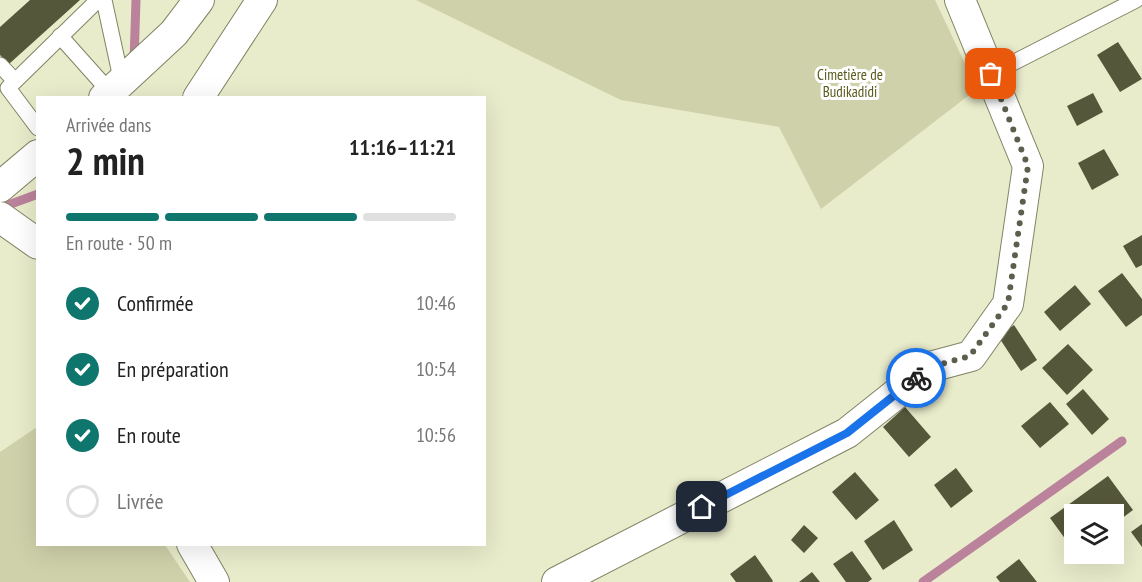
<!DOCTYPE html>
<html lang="fr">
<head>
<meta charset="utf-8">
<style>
  :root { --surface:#fff; --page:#f2f2f2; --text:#222; --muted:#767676; --line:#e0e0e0; --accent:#0f766e }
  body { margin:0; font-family:"PT Sans Narrow",sans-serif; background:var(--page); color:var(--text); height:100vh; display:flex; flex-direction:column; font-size:22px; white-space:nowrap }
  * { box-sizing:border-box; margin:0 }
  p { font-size:20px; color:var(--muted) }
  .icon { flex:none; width:33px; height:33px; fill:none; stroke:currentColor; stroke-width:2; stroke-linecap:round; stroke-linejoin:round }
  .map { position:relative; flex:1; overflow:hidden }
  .details { position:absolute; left:36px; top:96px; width:450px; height:450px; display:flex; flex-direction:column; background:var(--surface); border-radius:0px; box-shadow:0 6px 24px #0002 }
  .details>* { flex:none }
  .tools { position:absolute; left:1064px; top:504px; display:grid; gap:12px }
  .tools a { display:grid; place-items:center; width:60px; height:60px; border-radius:0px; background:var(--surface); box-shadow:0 6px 24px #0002; font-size:30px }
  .pin { position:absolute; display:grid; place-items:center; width:51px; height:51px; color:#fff; margin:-26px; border-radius:12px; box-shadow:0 3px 9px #0006 }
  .courier { position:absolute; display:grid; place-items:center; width:60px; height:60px; margin:-30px; border:4px solid #1a73e8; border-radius:50%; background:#fff; color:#222; box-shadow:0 2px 8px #0007 }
  .overview em { font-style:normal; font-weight:600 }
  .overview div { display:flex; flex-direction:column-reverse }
  .overview { display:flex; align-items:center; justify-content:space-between; height:102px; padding:0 30px }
  h1 { font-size:39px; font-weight:600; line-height:45px }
  .bar { display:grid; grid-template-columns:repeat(4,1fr); gap:9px 6px; align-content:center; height:72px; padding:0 30px }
  .bar i { height:8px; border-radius:4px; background:var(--line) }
  .bar .on { background:var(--accent) }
  .bar p { grid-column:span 4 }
  ol { padding:0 30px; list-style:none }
  li { display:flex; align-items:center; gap:18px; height:66px }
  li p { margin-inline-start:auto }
  li .icon { padding:6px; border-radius:50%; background:var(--accent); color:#fff; stroke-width:4 }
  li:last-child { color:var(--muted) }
  li i { width:33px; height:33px; border:3px solid var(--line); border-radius:50% }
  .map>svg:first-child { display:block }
</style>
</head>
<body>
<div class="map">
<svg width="1142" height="582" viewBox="0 0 1142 582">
  <rect width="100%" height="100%" fill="#e9eccb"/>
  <!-- green -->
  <path fill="#ced1a9" d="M416 0H935L977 89 821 209 779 127 621 100Z
    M37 427 38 544 165 545 190 582H0V452Z"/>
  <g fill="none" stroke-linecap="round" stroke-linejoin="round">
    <!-- stream -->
    <path stroke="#ba829b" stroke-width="9" d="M134 61 136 0
      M0 208 38 194
      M923 582 1122 441"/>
  </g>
  <!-- building -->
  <path fill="#55573a" d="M30 0H80L9 64 0 55V27Z
    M1118 42 1142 79 1120 92 1097 55Z
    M1093 93 1103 112 1077 126 1067 106Z
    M1104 149 1119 175 1092 190 1078 163Z
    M1142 235V265L1136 268 1123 246Z
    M1122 273 1142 299V315L1126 327 1098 291Z
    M1075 285 1091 304 1060 331 1044 312Z
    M1014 325 1037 360 1021 371 998 336Z
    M1068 344 1093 370 1067 395 1042 368Z
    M1083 389 1109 419 1092 435 1066 404Z
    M1050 402 1069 424 1040 448 1021 426Z
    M905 407 931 437 909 457 883 427Z
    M956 468 973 491 951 508 934 485Z
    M855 472 879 500 856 520 832 492Z
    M1108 476 1133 510 1113 525V514H1074V551L1050 518Z
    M894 520 913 550 883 570 864 541Z
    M1142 524V547L1131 532Z
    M804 525 818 538 804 553 791 540Z
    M852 551 872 579 868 582H846L833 564Z
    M755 555 773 581 772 582H736L730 574Z
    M1019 559 1037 582H1000L996 577Z
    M812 572 820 582H799Z"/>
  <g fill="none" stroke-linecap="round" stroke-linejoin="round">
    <!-- service casing -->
    <g stroke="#808364" stroke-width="17">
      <path id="service" d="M104 0 122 83
        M60 36 110 92
        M0 65 15 81
        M991 74 1136 0
        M38 128 8 88 98 0"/>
    </g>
    <!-- minor casing -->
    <g stroke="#808364" stroke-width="32">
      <path id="minor" d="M104 98 174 33 199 0
        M198 98 262 0
        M0 187 38 155
        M0 217 38 244
        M192 544 214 582
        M557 582 847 433 930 367 971 356 1008 304 1028 166 960 0"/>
    </g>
    <!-- service -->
    <use href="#service" stroke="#fff" stroke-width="15"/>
    <!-- minor -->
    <use href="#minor" stroke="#fff" stroke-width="30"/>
  </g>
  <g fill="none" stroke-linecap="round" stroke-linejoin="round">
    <!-- done -->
    <path stroke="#5d5e4c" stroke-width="6" stroke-dasharray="0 10.8" d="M916 378 930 367 970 356 1008 303 1028 166 991 74"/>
    <!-- route -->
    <path stroke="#1a73e8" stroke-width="8" d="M702 507 847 433 916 378"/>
  </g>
  <g text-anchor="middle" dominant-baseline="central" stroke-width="6" stroke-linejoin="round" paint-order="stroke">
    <!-- park labels -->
    <g font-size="15" fill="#595b1b" stroke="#fff">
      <text x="850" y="74">Cimetière de<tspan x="850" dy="17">Budikadidi</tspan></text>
    </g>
  </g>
</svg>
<div class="tools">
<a><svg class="icon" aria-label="layers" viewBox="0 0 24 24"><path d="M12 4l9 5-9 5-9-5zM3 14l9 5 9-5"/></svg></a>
</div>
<div class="pin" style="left:991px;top:74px;background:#ea580c"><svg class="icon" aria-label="bag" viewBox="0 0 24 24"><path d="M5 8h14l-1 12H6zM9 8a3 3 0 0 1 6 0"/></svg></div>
<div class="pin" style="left:702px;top:507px;background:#1f2937"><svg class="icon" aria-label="home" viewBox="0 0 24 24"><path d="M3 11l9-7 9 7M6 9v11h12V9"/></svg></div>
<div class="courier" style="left:916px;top:378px"><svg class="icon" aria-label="bike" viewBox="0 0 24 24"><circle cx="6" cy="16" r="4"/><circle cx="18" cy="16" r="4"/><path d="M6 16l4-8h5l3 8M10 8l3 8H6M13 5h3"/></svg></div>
<section class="details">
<div class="overview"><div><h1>2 min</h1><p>Arrivée dans</p></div><em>11:16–11:21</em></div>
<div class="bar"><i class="on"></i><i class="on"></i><i class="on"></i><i></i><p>En route · 50 m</p></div>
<ol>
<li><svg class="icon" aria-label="check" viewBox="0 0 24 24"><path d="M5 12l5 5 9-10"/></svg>Confirmée<p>10:46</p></li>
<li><svg class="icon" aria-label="check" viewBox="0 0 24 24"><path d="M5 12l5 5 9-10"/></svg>En préparation<p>10:54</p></li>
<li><svg class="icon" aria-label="check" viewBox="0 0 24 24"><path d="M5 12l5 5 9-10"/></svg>En route<p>10:56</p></li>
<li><i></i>Livrée</li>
</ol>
</section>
</div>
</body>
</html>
